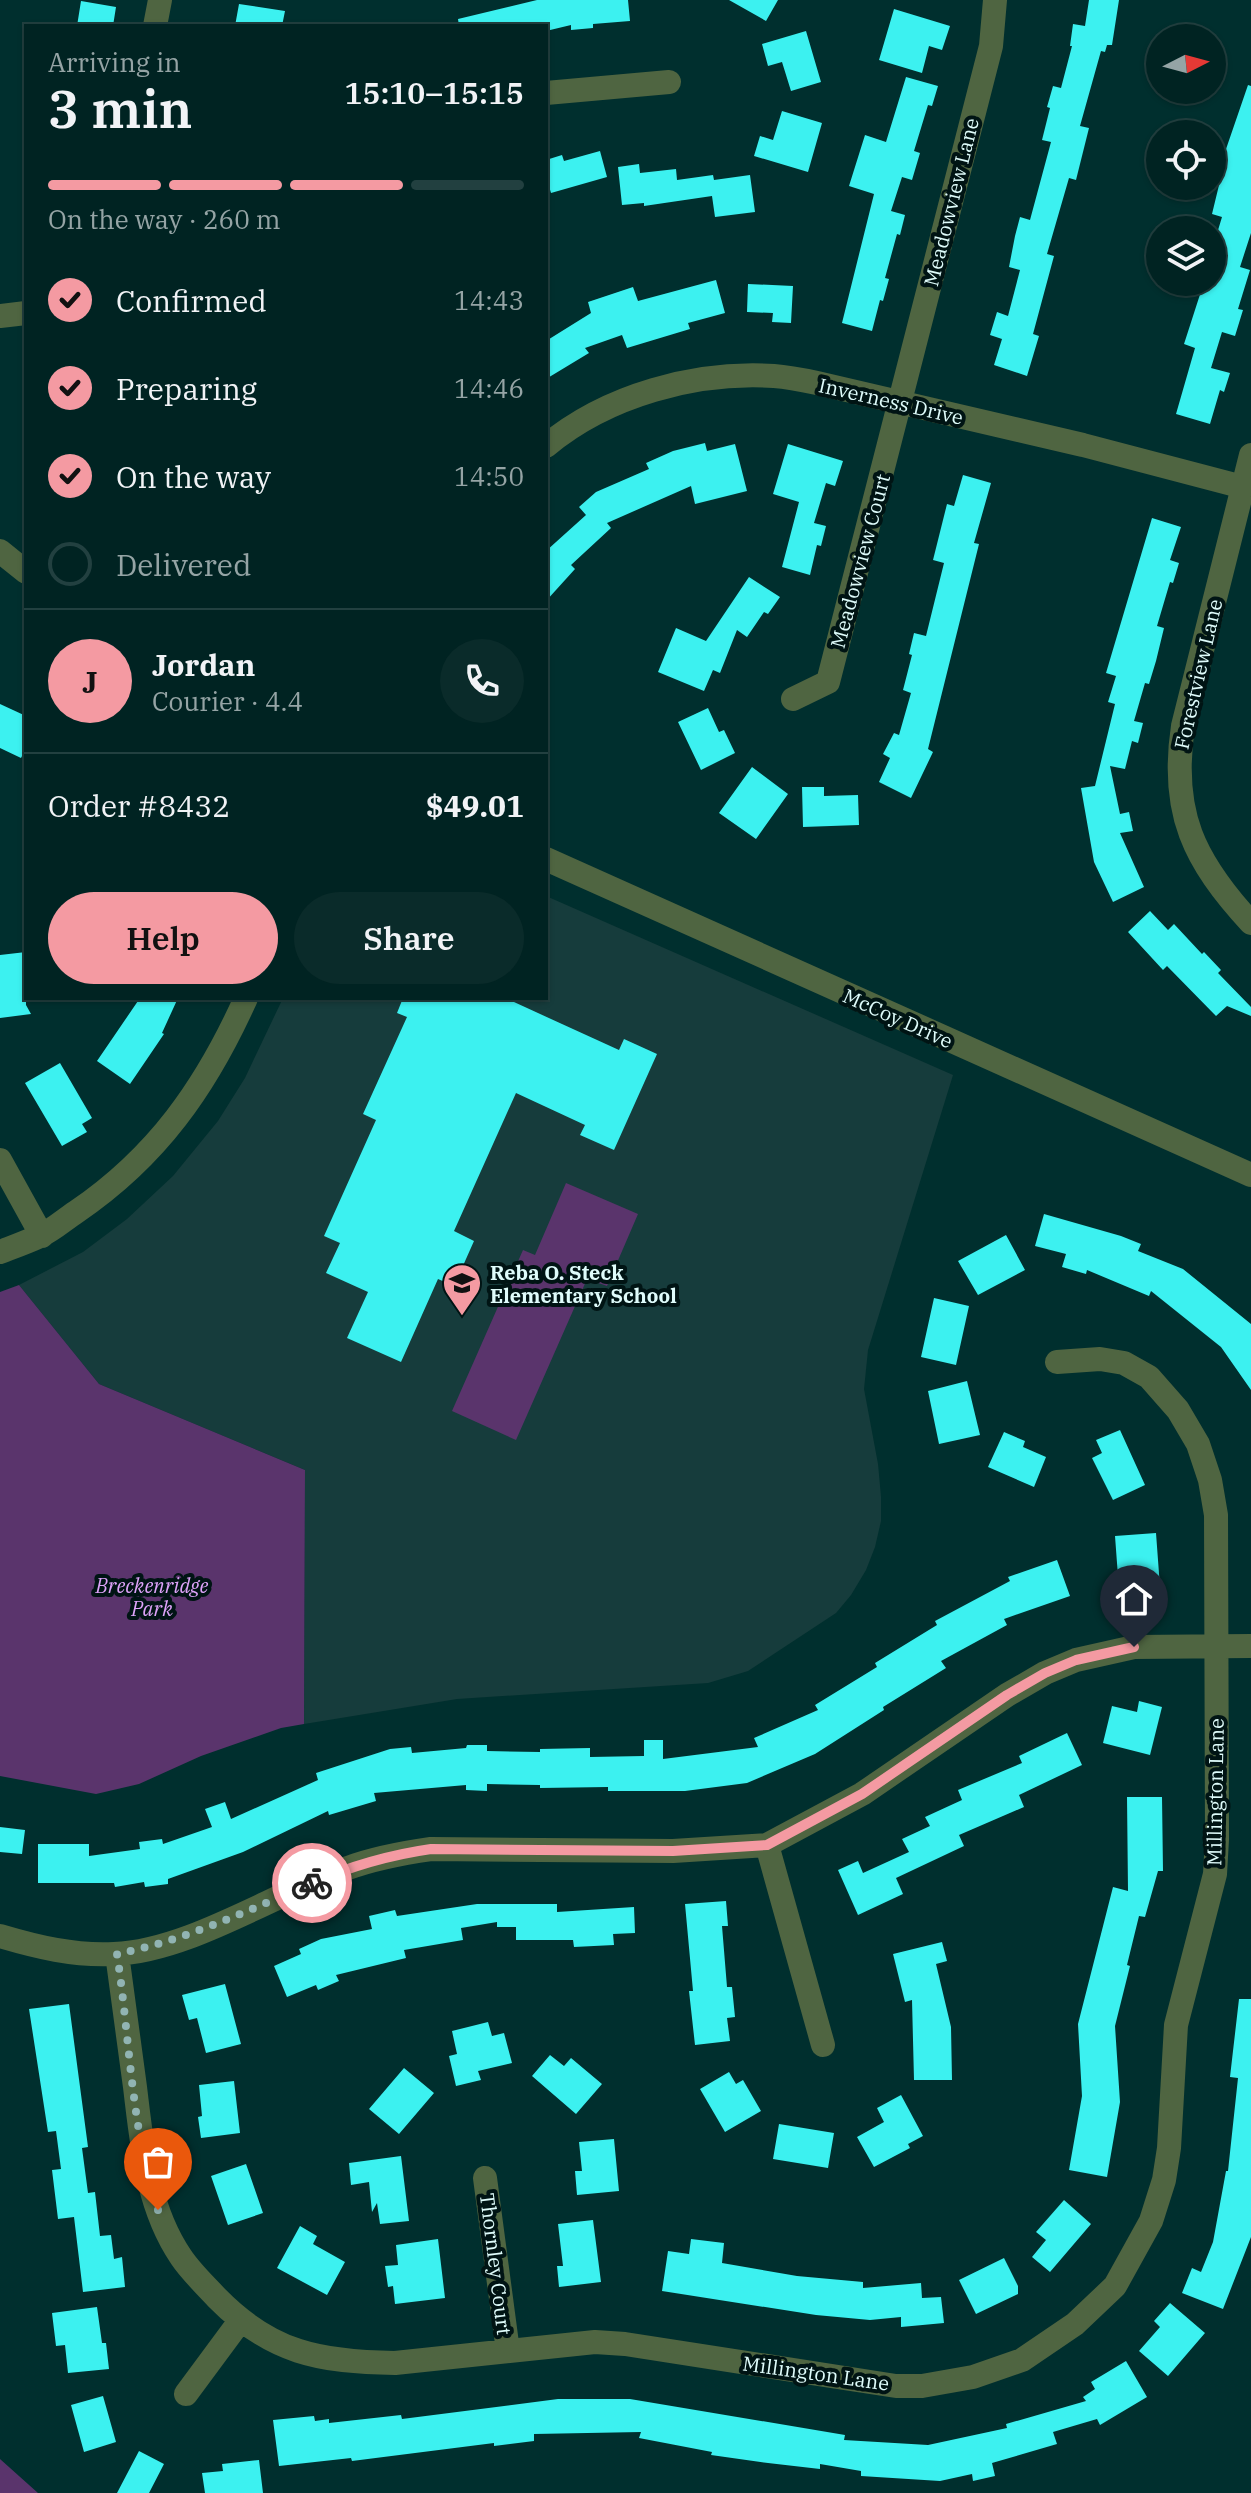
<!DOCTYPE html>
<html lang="en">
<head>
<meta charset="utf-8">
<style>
  :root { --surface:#002322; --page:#0a2b2a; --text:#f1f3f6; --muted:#95a4a5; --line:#224040; --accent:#f49aa2 }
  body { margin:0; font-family:"IBM Plex Serif",serif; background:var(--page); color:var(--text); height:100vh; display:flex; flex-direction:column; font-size:30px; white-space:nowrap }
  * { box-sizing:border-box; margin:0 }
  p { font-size:26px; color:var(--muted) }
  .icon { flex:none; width:44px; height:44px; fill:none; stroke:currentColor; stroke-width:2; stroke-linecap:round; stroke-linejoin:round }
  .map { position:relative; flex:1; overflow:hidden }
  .side { position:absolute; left:24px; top:24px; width:524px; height:976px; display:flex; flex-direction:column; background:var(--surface); border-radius:0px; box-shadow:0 2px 6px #0004,0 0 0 2px var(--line) }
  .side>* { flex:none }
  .needle { width:52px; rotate:84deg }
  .tools { position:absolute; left:1146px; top:24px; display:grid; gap:16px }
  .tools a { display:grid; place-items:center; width:80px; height:80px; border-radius:50%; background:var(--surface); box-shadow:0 2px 6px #0004,0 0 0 2px var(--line); font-size:40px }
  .pin { position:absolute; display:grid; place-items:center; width:68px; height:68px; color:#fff; margin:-82px -34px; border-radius:50% 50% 50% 0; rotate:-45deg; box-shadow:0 0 8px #0007 }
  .pin .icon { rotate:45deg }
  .courier { position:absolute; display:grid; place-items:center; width:80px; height:80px; margin:-40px; border:6px solid #f49aa2; border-radius:50%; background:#fff; color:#222; box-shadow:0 2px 10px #0007 }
  .overview em { font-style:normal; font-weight:600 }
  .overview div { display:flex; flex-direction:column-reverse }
  .overview { display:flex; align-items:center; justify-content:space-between; height:136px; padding:0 24px }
  h1 { font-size:52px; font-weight:600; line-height:60px }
  .bar { display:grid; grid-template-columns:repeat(4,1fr); gap:12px 8px; align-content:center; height:96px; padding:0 24px }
  .bar i { height:10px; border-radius:6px; background:var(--line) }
  .bar .on { background:var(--accent) }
  .bar p { grid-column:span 4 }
  .line { display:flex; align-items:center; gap:20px; padding:0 24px; border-top:2px solid var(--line) }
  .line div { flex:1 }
  .round { display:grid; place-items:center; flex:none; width:84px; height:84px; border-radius:42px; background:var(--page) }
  ol { padding:0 24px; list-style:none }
  li { display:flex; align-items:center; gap:24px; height:88px }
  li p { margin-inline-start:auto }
  li .icon { padding:8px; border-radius:50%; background:var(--accent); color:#111; stroke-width:4 }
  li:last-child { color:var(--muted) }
  li i { width:44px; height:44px; border:4px solid var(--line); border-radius:50% }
  .primary-button { display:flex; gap:16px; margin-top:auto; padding:16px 24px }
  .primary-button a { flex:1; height:92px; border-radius:48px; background:var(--accent); color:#111; font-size:32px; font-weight:600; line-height:92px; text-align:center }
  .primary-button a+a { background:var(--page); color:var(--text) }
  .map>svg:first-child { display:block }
</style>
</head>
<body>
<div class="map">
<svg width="1251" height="2493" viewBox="0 0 1251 2493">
  <rect width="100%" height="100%" fill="#002f2e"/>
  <!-- built -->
  <path fill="#163c3c" d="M546 896 953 1075 868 1350 864 1389 878 1464 881 1497V1521L875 1547 866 1570 851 1595 836 1613 748 1671 708 1683 457 1699 304 1724 305 1470 99 1384 19 1285 83 1252 127 1219 173 1176 218 1121 245 1078 283 998H546Z"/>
  <!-- green -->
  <path fill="#5a346c" d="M566 1183 638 1214 607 1286 587 1279 516 1440 452 1411 523 1250 535 1255Z
    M19 1285 99 1384 305 1470 304 1724 281 1728 201 1756 139 1784 96 1794 0 1776V1292Z
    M0 2459 38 2493H0Z"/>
  <!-- building -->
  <path fill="#3cf1f0" d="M537 0H628L630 21 593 24V28L571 30V25L546 31V26H459L458 19Z
    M729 0H778L766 21Z
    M1089 0H1119L1112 45H1107L1105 52 1101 51 1080 126 1089 128 1076 180 1069 178 1047 254 1054 256 1033 334 1039 336 1027 376 994 365 1002 339 990 335 997 312 1008 316 1020 270 1009 267 1015 236 1020 217 1030 220 1051 142 1042 140 1050 108 1047 107 1053 86 1061 88 1072 46H1070L1073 24 1085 26Z
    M81 1 116 7 113 26H77Z
    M239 4 285 11 282 26H235Z
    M894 9 950 26 942 50 929 46 922 73 879 60Z
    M806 31 821 82 791 91 782 62 768 66 762 44Z
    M906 77 938 86 932 106 928 105 914 151 920 153 912 180 902 177 891 211 905 215 900 235 897 234 885 278 889 279 883 301 880 300 872 331 842 323 874 194 849 186 865 135 886 142Z
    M1248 85 1251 86V233L1240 267 1250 270 1238 309 1243 310 1235 336 1222 332 1211 368 1230 373 1224 392 1220 390 1210 424 1176 414 1195 348 1184 344 1204 282H1212V250L1222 217 1212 214 1227 152H1225Z
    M782 111 822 123 808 172 754 156 760 136 773 140Z
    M600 151 607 177 551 193 546 176V160L562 155 564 161Z
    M639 164 640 173 676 169 677 180 713 175 714 180 750 175 755 212 715 217 712 196 644 206V203L622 205 618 167Z
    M716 280 725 313 688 323 690 329 627 348 622 335 585 348 589 353 546 379V341L591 313 588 302 633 287 638 301Z
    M748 284 793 286 791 323 772 322 773 313 747 312Z
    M705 443 707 451 735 444 747 491 695 504 691 486 607 523 611 528 571 565 575 569 546 601V551L586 515 579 507 596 492 649 469 646 463 673 451Z
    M788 444 843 461 835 486 826 483 814 523 826 526 821 546 817 545 810 575 782 567 799 502 773 494Z
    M963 475 991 483 974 543 979 544 928 749 933 752 911 798 879 782 890 758 883 754 894 733 899 735 911 693 903 690 912 655 909 654 914 633 926 636 944 563 933 560 947 504 954 506Z
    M1152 518 1181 527 1170 560 1179 563 1173 583 1170 582 1157 626 1164 628 1156 661 1149 684 1145 683 1134 721 1143 723 1138 743 1132 741 1125 769 1110 766 1120 814 1129 812 1133 831 1120 833 1144 887 1113 902 1094 862 1081 788 1095 786 1115 704 1108 702 1116 676 1106 673Z
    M749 577 780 597 768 614 764 612 747 637 737 630 720 673 713 670 704 691 658 672 676 628 706 641Z
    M0 704 26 716V748L21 758 0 748Z
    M708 708 719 732 724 730 735 753 701 770 678 722Z
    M752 767 788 794 756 839 719 813Z
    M802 787H824V796L858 795 859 825 803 827Z
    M1150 911 1168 930 1174 924 1202 954 1204 952 1221 970 1218 973 1251 1007V1016L1227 1006 1216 1016 1167 966 1163 970 1128 932Z
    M26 952V1005L31 1014 0 1018V955Z
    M140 998H178L162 1033 164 1034 130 1084 97 1061Z
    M403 998H505L619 1050 624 1039 657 1054 614 1150 580 1135 585 1125 516 1093 454 1231 474 1241 454 1286 438 1279 401 1362 347 1338 368 1292 326 1273 340 1243 324 1236 376 1120 363 1114 407 1017 397 1013Z
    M60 1063 92 1118 82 1124 87 1132 62 1146 25 1083Z
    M1044 1214 1121 1236 1141 1244 1138 1251 1183 1269 1251 1324V1390L1221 1347 1151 1291 1149 1296 1087 1270 1086 1274 1062 1267 1066 1254 1035 1246Z
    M1006 1235 1025 1270 978 1295 958 1261Z
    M934 1298 969 1306 956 1365 921 1357Z
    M967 1381 980 1435 939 1444 928 1391Z
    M1120 1430 1145 1485 1113 1500 1092 1458 1102 1453 1096 1440Z
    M1004 1432 1025 1441 1023 1447 1046 1457 1034 1487 988 1467Z
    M1156 1533 1160 1587 1119 1590 1115 1536Z
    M1057 1560 1070 1596 1004 1619 1007 1625 941 1661 946 1668 883 1707 884 1710 815 1754 747 1783 685 1791H608V1787L540 1788V1785L487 1784V1791L466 1790V1785L374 1793 376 1801 329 1815 328 1811 243 1852 168 1879V1884L145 1887 144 1882 115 1887 114 1883H38V1844H89V1856L140 1849 139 1842 162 1839 163 1844 212 1827 205 1809 225 1802 231 1819 318 1780 316 1773 390 1749 411 1747 412 1753 466 1748 467 1745H487V1751L540 1752V1749L590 1748V1757L644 1756V1740H663V1759L758 1747 754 1738 818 1710 815 1705 877 1667 875 1663 937 1625 935 1621 1010 1581 1008 1577Z
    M1139 1701 1162 1707 1150 1755 1103 1743 1112 1706 1137 1712Z
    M1067 1733 1082 1765 1019 1795 1024 1807 959 1835 964 1846 896 1878 903 1894 858 1915 838 1870 858 1861 863 1873 909 1852 902 1839 930 1826 925 1817 962 1800 958 1790 1022 1763 1019 1756Z
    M1127 1797H1162L1163 1871H1158L1145 1917 1139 1916 1127 1965 1130 1966 1115 2026 1120 2102 1107 2177 1069 2170 1082 2096 1078 2024 1113 1887 1128 1891Z
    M0 1827 25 1830 22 1854 0 1852Z
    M726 1901 728 1926H722L727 1987H732L735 2017 727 2018 730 2041 695 2045 689 1991H693L685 1904Z
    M477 1904H557V1912L634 1907 635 1933 613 1934 614 1945 574 1947 573 1940H516V1927H497V1922L461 1928 463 1940 404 1950 406 1958 336 1975 339 1981 318 1990 316 1985 287 1997 274 1966 301 1954 299 1949 321 1939 372 1929 369 1916 395 1910 397 1916Z
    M942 1942 947 1961 936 1964 951 2027 952 2080H914L912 2000 905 2002 893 1954Z
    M225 1984 241 2044 206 2053 197 2018 189 2020 182 1995Z
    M1239 1999H1251V2237L1223 2309 1182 2293 1192 2268 1201 2272 1213 2242 1226 2171H1228L1238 2078 1230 2077Z
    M69 2004 88 2147 82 2148 88 2193 95 2192 100 2236 111 2235 114 2259 122 2257 125 2287 83 2292 74 2217 58 2219 52 2170 61 2169 56 2131 48 2132 29 2009Z
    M488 2022 492 2036 504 2033 512 2063 478 2071 481 2080 456 2086 449 2056 457 2054 452 2031Z
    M550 2055 564 2066 571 2058 602 2084 576 2114 532 2076Z
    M404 2068 434 2093 399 2134 369 2109Z
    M729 2072 736 2084 743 2080 761 2111 725 2132 700 2089Z
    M234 2081 240 2133 201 2138 198 2117 202 2116 199 2085Z
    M901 2095 923 2136 908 2144 910 2148 874 2167 857 2137 884 2122 877 2108Z
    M779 2124 834 2133 828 2168 773 2159Z
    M614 2139 619 2191 577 2195 575 2171H582L579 2142Z
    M401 2156 409 2221 380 2224 377 2203 372 2212 369 2182 351 2185 349 2163Z
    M246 2164 263 2213 228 2225 211 2176Z
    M1064 2200 1091 2224 1050 2272 1032 2257 1046 2240 1036 2232Z
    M593 2220 601 2282 559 2287 557 2266H563L558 2224Z
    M300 2226 317 2236 313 2244 345 2262 327 2295 277 2268Z
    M438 2239 445 2298 395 2304 393 2286 388 2287 385 2266 398 2265 396 2245Z
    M691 2239 724 2243 722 2263 797 2276 863 2282V2288L921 2283 922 2298 941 2297 944 2323 901 2327V2317L870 2320 816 2315 662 2291 668 2251 689 2254Z
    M1004 2258 1018 2286V2294L976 2314 959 2280Z
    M1170 2303 1205 2333 1168 2376 1139 2351 1160 2327 1154 2321Z
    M97 2307 102 2343H106L109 2369 68 2373 65 2345 56 2346 52 2313Z
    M1126 2361 1147 2397 1100 2425 1097 2419 1053 2432 1057 2444 992 2463 995 2476 973 2481 972 2474 940 2481 861 2476V2471L820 2464V2469L768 2463 711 2455 712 2452 639 2438 641 2432 534 2434V2441L494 2446V2443L352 2461 351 2458 279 2466 273 2420 314 2416 315 2421 329 2419V2423L401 2415 402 2419 558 2399H630L845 2435 844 2440 928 2445 1007 2428 1006 2424 1086 2401 1083 2397 1095 2389 1091 2382Z
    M103 2396 116 2442 84 2452 71 2405Z
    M139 2451 164 2464 149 2493H117Z
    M259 2460 263 2493H205L202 2473 223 2471 222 2464Z"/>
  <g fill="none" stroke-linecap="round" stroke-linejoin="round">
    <!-- minor -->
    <path stroke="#4f6541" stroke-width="24" d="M155 26 160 0
      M546 93 669 82
      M0 316 26 313
      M546 446C607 395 696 371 774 376 788 377 803 380 817 383L1083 445 1243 487
      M1251 455 1183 726C1170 813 1194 861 1251 923
      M0 551 26 572
      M793 699 828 682 991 46 995 0
      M546 859 1251 1175
      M0 1160 42 1236
      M0 1252C13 1247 27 1242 40 1236 53 1230 64 1220 76 1212 157 1157 206 1087 246 998
      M767 1845 823 2045
      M0 1936C37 1947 74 1956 114 1954 190 1951 276 1892 348 1868 375 1858 403 1853 431 1849L673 1851 767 1845 862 1794 1007 1695 1045 1673 1076 1660 1134 1647 1251 1646
      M117 1954C123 1998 129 2043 135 2087 142 2145 147 2207 181 2257 191 2272 205 2285 217 2298 271 2353 320 2362 395 2363L595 2342 625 2344 896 2386H922L973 2377 1022 2360 1075 2324 1115 2286 1151 2221 1164 2180 1169 2148 1176 2025 1215 1874 1217 1839 1216 1515 1210 1480 1198 1444 1178 1410 1149 1377 1124 1363 1100 1359 1057 1362
      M485 2178 508 2351
      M186 2394 240 2321"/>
  </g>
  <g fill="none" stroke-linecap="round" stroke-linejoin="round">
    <!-- done -->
    <path stroke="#91b4b3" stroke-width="8" stroke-dasharray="0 14.4" d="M158 2210C131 2129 130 2039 117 1954 186 1940 247 1911 312 1883"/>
    <!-- route -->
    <path stroke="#f49aa2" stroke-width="10" d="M312 1883C351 1866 389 1855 431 1849L673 1851 767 1845 862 1794 1007 1695 1045 1673 1076 1660 1134 1647"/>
  </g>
  <!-- icons -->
  <defs>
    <g id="school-pin" transform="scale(2)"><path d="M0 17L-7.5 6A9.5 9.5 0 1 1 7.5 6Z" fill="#f49aa2" stroke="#001414"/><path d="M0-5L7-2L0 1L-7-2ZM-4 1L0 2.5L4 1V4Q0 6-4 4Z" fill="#111"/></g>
  </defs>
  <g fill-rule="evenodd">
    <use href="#school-pin" x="462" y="1283"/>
  </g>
  <g text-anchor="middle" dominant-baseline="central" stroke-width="8" stroke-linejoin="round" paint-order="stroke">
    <!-- street labels -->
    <g font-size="20" fill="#dffcfb" stroke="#001414">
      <text transform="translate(951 202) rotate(-76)">Meadowview Lane</text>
      <text transform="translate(891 401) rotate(13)">Inverness Drive</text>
      <text transform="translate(860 561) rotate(-75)">Meadowview Court</text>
      <text transform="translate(1198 674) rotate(-77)">Forestview Lane</text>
      <text transform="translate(898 1018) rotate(24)">McCoy Drive</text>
      <text transform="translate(1215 1792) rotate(-89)">Millington Lane</text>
      <text transform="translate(496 2264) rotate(83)">Thornley Court</text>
      <text transform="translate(816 2373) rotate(8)">Millington Lane</text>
    </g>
    <!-- poi labels -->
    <g font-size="20" font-weight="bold" fill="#dffcfb" stroke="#001414" text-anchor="start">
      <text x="490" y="1272">Reba O. Steck<tspan x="490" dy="23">Elementary School</tspan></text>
    </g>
    <!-- park labels -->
    <g font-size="20" font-style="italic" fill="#dea3fa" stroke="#001414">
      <text x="152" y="1585">Breckenridge<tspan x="152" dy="23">Park</tspan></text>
    </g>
  </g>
</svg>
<div class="tools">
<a><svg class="needle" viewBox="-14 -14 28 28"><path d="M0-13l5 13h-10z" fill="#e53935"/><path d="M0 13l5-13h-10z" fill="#95a4a5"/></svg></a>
<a><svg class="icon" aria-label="locate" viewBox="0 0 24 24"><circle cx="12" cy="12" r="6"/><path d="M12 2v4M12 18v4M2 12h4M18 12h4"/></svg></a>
<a><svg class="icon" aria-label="layers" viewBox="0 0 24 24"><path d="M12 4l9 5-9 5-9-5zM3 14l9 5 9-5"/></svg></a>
</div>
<div class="pin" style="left:158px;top:2210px;background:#ea580c"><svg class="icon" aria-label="bag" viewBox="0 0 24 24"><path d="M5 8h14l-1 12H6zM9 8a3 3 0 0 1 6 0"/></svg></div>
<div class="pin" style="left:1134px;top:1647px;background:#1f2937"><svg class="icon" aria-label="home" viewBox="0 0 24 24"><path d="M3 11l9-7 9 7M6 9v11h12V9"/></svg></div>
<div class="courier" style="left:312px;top:1883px"><svg class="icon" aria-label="bike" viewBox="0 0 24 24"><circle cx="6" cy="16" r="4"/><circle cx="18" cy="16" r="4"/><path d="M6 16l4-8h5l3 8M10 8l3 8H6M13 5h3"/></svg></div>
<section class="side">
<div class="overview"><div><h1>3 min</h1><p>Arriving in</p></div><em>15:10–15:15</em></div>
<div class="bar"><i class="on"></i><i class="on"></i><i class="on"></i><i></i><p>On the way · 260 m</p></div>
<ol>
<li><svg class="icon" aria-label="check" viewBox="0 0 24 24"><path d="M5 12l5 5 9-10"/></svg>Confirmed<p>14:43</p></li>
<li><svg class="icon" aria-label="check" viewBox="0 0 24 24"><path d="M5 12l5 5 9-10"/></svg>Preparing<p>14:46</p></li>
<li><svg class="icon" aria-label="check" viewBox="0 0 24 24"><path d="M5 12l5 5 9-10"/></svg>On the way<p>14:50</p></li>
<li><i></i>Delivered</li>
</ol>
<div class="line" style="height:144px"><b class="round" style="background:var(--accent);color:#111">J</b><div><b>Jordan</b><p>Courier · 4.4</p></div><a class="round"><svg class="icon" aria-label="phone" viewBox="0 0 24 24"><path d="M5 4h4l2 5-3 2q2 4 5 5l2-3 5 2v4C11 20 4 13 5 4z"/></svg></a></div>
<div class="line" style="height:104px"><div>Order #8432</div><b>$49.01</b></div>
<div class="primary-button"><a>Help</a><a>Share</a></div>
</section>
</div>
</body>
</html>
